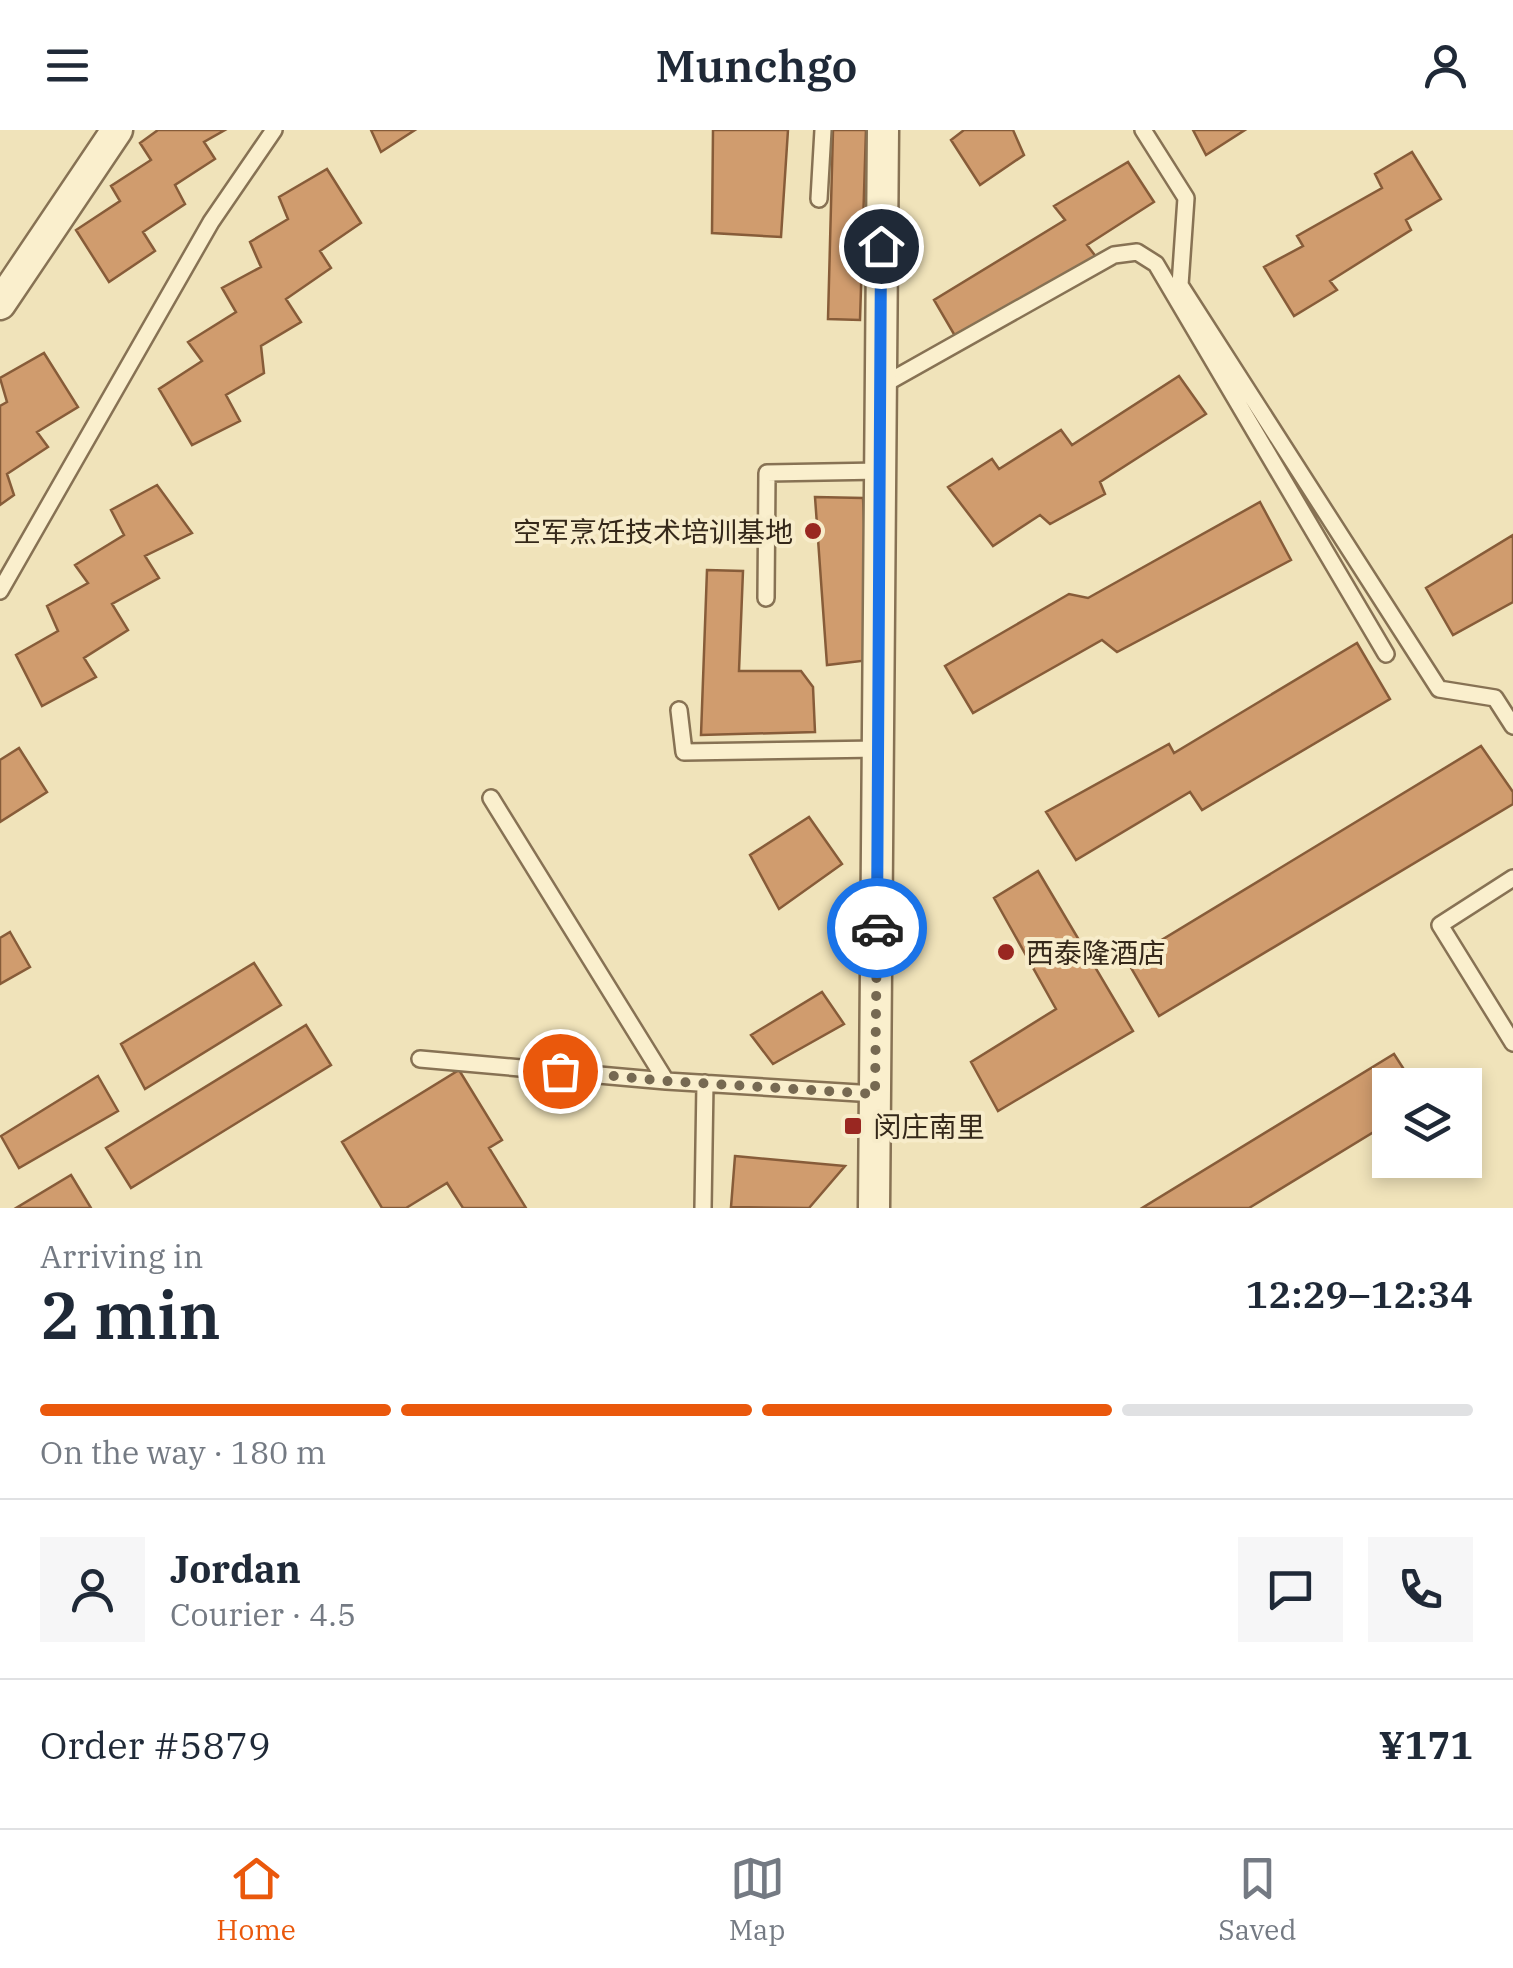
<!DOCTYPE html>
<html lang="en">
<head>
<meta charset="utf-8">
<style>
  :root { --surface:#fff; --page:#f6f6f7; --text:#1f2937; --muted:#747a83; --line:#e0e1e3; --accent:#ea580c }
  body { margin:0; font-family:"IBM Plex Serif","Noto Sans SC",serif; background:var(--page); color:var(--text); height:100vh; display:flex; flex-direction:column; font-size:38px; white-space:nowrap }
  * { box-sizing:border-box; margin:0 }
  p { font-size:32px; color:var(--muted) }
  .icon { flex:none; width:55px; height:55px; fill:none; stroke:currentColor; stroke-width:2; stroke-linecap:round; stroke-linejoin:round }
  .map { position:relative; height:1078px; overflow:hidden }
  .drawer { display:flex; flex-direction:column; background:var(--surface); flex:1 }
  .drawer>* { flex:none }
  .controls { position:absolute; left:1372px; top:938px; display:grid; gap:20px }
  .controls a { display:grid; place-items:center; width:110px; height:110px; border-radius:0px; background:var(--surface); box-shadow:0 5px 15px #0003; font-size:50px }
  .pin { position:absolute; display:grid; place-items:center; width:85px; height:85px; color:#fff; margin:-42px; border:5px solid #fff; border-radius:50%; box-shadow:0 2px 10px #0007 }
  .courier { position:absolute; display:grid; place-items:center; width:100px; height:100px; margin:-50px; border:8px solid #1a73e8; border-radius:50%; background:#fff; color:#222; box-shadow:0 2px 12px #0007 }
  .summary em { font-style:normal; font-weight:600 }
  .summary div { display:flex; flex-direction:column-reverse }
  .summary { display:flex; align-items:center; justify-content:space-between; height:170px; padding:0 40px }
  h1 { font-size:65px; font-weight:600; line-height:75px }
  .bar { display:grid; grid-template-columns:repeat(4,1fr); gap:15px 10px; align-content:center; height:120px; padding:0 40px }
  .bar i { height:12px; border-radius:8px; background:var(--line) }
  .bar .on { background:var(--accent) }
  .bar p { grid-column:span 4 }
  .line { display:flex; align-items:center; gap:25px; padding:0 40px; border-top:2px solid var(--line) }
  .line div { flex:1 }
  .round { display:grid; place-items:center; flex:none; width:105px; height:105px; border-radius:0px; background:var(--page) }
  header { display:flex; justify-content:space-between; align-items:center; height:130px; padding:0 40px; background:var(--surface); font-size:45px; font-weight:600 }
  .tab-bar { display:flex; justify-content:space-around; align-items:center; height:140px; border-top:2px solid var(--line); background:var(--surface); font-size:28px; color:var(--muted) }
  .tab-bar a { display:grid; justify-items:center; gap:5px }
  .tab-bar .on { color:var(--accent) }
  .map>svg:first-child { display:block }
</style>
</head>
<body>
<header><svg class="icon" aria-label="menu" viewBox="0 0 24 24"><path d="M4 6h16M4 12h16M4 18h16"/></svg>Munchgo<svg class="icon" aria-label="person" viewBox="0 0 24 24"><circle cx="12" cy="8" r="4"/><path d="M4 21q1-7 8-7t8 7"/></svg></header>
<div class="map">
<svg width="1513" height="1078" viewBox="0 0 1513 1078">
  <rect width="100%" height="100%" fill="#f0e3ba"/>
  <!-- building -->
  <path fill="#d09c6e" stroke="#875c39" stroke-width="2.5" d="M158 0H225L204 12 215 29 175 55 185 74 143 102 155 121 109 152 76 100 120 71 111 56 151 30 140 13Z
    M371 0H415L381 22Z
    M713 0H788L781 107 712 103Z
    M833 0H866L860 190 828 189Z
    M964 0H1013L1024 25 980 55 951 10Z
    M1193 0H1245L1206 25Z
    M1412 22 1441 69 1406 90 1411 100 1330 151 1337 160 1294 186 1264 137 1303 116 1297 106 1382 58 1375 44Z
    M1128 32 1154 72 1087 115 1097 128 958 211 934 170 1065 90 1054 76Z
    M327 39 361 93 320 121 331 138 286 169 301 192 261 216 264 243 226 265 240 291 192 315 159 259 202 231 188 212 236 182 222 158 261 137 250 112 288 89 279 67Z
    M44 223 78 277 37 302 48 317 7 344 14 365 0 375V276L7 272 0 248Z
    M1179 246 1206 284 1100 352 1105 364 1050 394 1040 385 993 416 948 357 992 329 999 339 1061 300 1072 315Z
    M157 355 192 403 145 426 159 448 112 474 128 500 84 528 96 547 42 576 16 525 58 501 47 476 88 453 75 435 124 405 111 380Z
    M815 367 863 368 870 530 827 535Z
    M1260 372 1291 430 1117 522 1102 510 973 583 945 536 1069 464 1088 468Z
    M1513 405V472L1453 505 1426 458Z
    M707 440 743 441 739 541H801L813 557 815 602 701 605Z
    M1357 513 1390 569 1202 680 1190 662 1076 730 1046 682 1169 614 1174 623Z
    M1481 616 1513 662V674L1159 886 1127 831Z
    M19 618 47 662 0 692V630Z
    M809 687 842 734 779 779 750 725Z
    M1038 741 1133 901 998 981 971 932 1056 879 994 768Z
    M10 802 30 837 0 854V808Z
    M254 833 281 875 145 959 121 914Z
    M822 862 844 894 773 934 751 905Z
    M306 895 331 935 131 1058 106 1018Z
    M1394 924 1414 955H1390V992L1249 1078H1142Z
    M459 940 502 1010 489 1018 526 1078H463L447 1053 406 1078H382L342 1012Z
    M98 946 118 981 19 1038 1 1006Z
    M735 1026 845 1036 809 1078 731 1077Z
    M71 1045 91 1078H16Z"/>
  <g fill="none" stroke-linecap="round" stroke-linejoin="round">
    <!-- service casing -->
    <g stroke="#877254" stroke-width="20">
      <path id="service" d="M1143 0 1186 68 1180 155 1439 559 1495 568 1513 596
        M819 69 823 0
        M881 256 1114 125 1137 122 1156 134 1386 524
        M0 461 211 92 274 0
        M766 468 767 343 881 341
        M679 580 684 622 879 619
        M491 668 666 951
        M1513 748 1440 795 1513 913
        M420 929 666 951 875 964
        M703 1078 705 953"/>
    </g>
    <!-- minor casing -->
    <g stroke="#877254" stroke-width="35">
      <path id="minor" d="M0 174 117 0
        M874 1078 883 0"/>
    </g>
    <!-- service -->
    <use href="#service" stroke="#faefcd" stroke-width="15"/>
    <!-- minor -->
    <use href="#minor" stroke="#faefcd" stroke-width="30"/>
  </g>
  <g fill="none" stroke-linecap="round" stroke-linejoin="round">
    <!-- done -->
    <path stroke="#766952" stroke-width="10" stroke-dasharray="0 18" d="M560 941 666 951 875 964 877 798"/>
    <!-- route -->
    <path stroke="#1a73e8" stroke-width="12" d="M877 798 881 116"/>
  </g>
  <!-- markers -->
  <g fill="#992721" stroke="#f7ecca" stroke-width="4">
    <circle cx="813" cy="401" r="10"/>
    <circle cx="1006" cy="822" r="10"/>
    <rect x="843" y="986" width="20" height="20" rx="5"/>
  </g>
  <g text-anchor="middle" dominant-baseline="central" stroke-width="8" stroke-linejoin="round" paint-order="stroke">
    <!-- poi labels -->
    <g font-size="28" fill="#35281a" stroke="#f7ecca" text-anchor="start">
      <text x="793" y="401" text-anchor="end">空军烹饪技术培训基地</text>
      <text x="1026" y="822">西泰隆酒店</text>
      <text x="873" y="996">闵庄南里</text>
    </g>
  </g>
</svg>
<div class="controls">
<a><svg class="icon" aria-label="layers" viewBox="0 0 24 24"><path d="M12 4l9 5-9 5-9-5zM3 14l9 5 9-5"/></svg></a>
</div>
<div class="pin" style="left:560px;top:941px;background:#ea580c"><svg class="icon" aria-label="bag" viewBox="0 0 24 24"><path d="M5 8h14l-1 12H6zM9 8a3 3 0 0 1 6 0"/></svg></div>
<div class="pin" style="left:881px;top:116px;background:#1f2937"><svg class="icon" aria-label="home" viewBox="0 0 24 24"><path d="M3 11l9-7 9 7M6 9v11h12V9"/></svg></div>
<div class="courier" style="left:877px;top:798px"><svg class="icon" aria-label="car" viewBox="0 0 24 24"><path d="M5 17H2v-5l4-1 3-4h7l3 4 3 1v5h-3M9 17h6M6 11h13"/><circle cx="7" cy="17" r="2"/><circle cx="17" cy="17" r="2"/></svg></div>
</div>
<section class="drawer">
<div class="summary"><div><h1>2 min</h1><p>Arriving in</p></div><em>12:29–12:34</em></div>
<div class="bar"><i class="on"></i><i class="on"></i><i class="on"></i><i></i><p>On the way · 180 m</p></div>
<div class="line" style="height:180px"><a class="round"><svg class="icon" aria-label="person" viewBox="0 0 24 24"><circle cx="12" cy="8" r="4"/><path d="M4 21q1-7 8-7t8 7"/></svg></a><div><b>Jordan</b><p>Courier · 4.5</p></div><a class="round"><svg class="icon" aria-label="chat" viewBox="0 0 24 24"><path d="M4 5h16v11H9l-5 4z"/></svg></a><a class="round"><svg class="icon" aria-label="phone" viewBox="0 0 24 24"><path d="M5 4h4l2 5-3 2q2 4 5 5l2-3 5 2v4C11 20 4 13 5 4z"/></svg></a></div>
<div class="line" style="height:130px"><div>Order #5879</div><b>¥171</b></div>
</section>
<nav class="tab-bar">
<a class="on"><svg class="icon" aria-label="home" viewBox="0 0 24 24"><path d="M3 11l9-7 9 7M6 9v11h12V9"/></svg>Home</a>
<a><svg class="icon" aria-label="map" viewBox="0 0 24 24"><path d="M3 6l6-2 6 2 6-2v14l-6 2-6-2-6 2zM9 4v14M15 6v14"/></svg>Map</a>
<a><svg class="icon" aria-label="saved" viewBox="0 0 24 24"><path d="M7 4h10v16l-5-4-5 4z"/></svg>Saved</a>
</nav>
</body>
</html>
